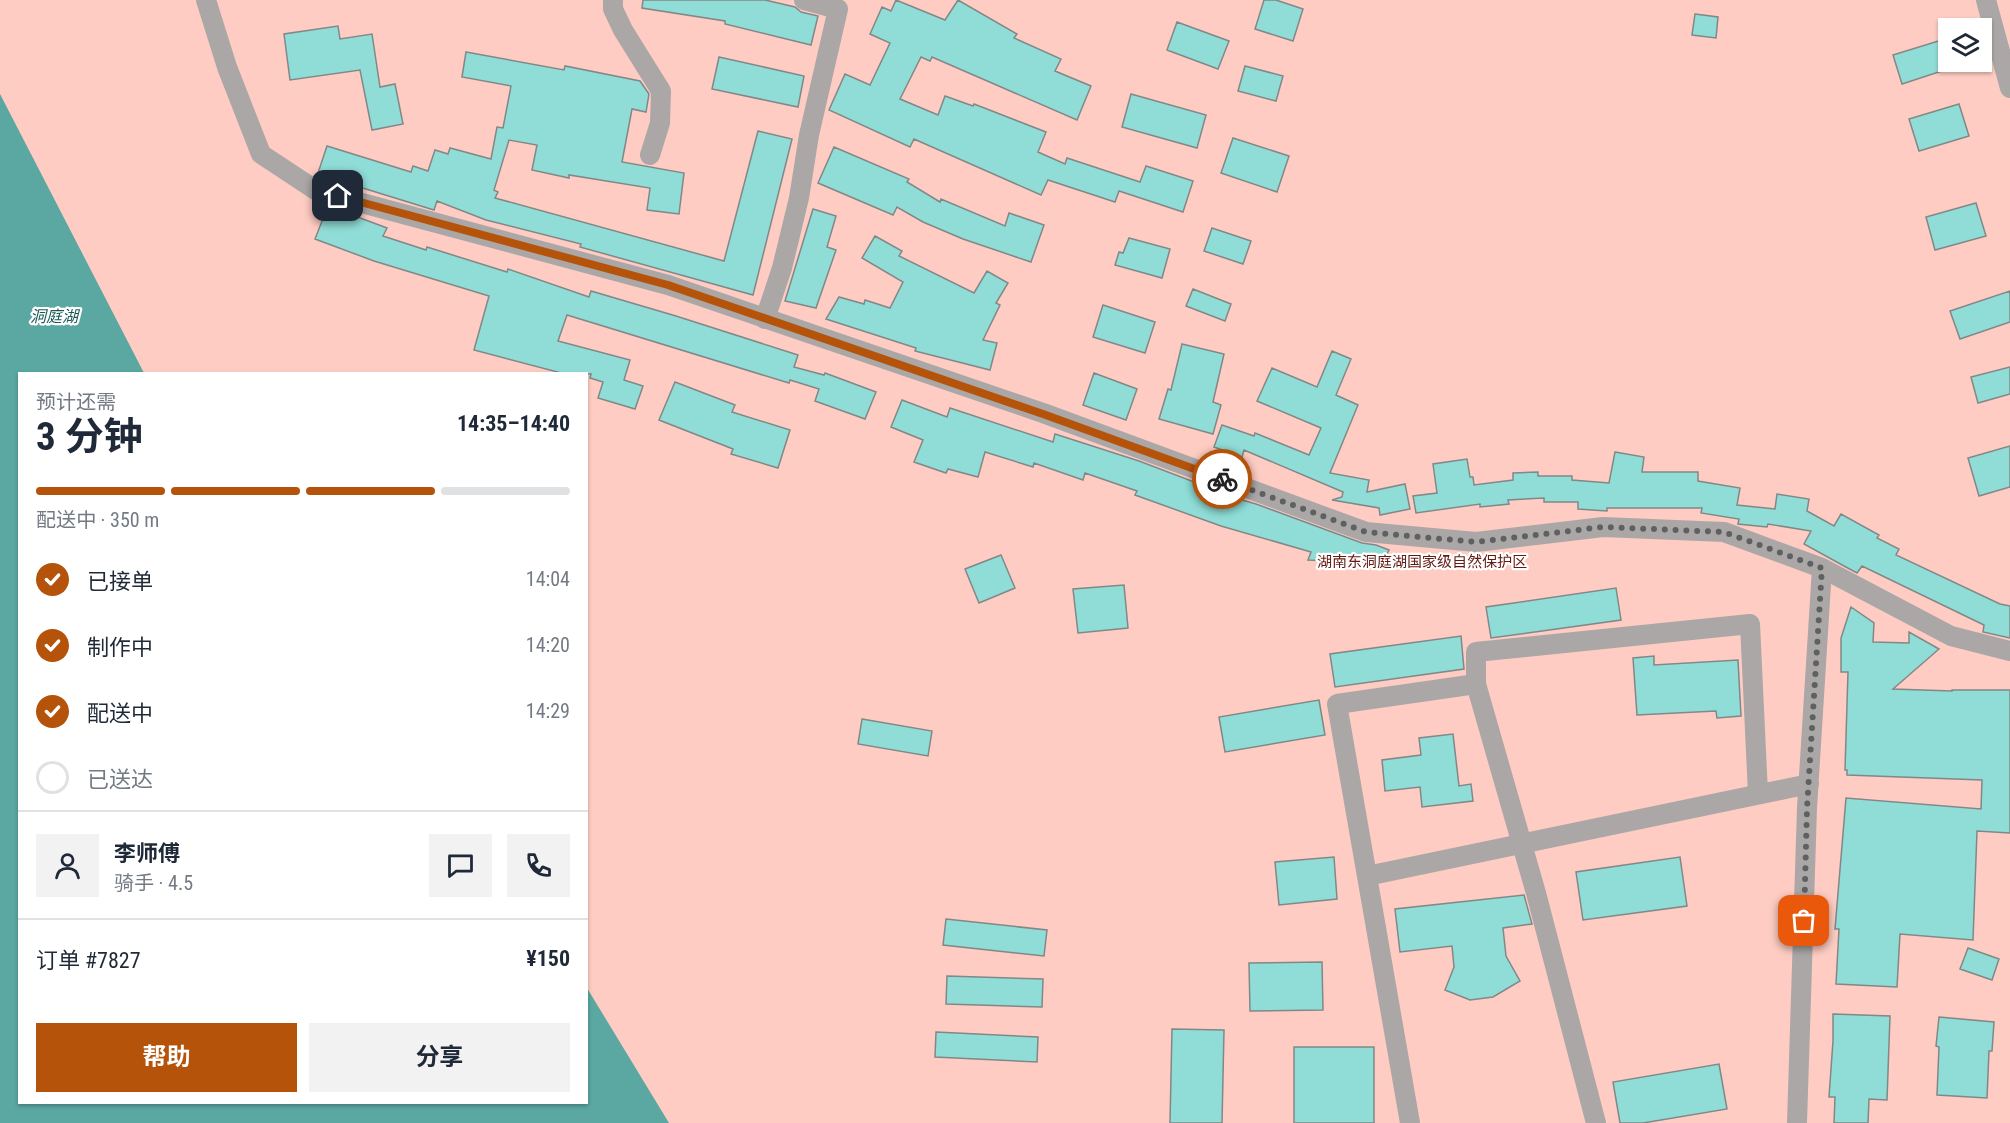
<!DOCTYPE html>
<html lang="zh">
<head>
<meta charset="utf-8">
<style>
  :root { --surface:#fff; --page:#f2f2f3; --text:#1f2937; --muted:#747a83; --line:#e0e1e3; --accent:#b45309 }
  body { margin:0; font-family:"Roboto Condensed","Noto Sans SC",sans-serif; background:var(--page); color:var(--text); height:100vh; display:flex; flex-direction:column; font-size:22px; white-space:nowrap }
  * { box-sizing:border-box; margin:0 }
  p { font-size:20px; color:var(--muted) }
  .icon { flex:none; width:33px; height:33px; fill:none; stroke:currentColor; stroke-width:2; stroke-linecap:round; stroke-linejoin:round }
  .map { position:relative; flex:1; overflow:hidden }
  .side { position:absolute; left:18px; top:372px; width:570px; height:732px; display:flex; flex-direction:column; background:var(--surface); border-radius:0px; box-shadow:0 2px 4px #0004 }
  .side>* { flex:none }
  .controls { position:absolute; left:1938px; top:18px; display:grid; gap:12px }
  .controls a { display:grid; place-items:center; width:54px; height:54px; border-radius:0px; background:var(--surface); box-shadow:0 2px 4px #0004; font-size:30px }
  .pin { position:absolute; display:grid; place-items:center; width:51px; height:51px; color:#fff; margin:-26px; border-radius:12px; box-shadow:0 3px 9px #0006 }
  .courier { position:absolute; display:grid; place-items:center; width:60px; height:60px; margin:-30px; border:4px solid #b45309; border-radius:50%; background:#fff; color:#222; box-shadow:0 2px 8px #0007 }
  .summary em { font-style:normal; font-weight:700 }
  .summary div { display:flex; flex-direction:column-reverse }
  .summary { display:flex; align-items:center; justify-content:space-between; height:102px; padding:0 18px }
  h1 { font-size:39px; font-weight:700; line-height:45px }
  .bar { display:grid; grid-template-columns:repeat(4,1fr); gap:9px 6px; align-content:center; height:72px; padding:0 18px }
  .bar i { height:8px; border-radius:4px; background:var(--line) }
  .bar .on { background:var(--accent) }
  .bar p { grid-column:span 4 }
  .line { display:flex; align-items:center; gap:15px; padding:0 18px; border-top:2px solid var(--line) }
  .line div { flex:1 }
  .round { display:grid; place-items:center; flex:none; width:63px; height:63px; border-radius:0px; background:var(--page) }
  ol { padding:0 18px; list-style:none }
  li { display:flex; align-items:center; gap:18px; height:66px }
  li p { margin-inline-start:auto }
  li .icon { padding:6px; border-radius:50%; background:var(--accent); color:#fff; stroke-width:4 }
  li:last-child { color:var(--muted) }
  li i { width:33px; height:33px; border:3px solid var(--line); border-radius:50% }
  .cta { display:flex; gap:12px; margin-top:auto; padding:12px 18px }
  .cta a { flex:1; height:69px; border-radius:0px; background:var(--accent); color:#fff; font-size:24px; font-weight:700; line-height:69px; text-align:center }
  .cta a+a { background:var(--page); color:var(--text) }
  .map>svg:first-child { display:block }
</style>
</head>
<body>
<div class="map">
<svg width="2010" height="1123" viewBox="0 0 2010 1123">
  <rect width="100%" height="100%" fill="#e8f1f0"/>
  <!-- green -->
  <path fill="#feccc2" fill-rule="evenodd" d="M0 0H2010V1123H0ZM1948 28H1982V62H1948ZM20 374H586V1102H20Z"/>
  <!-- water -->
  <path fill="#5ba7a2" d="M0 94 144 373 20 374V1102H586L587 988 669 1123H0Z"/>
  <!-- building -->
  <path fill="#90ddd7" stroke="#818887" stroke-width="1.5" d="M643 0H765L795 7 801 12 818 16 811 45 725 24V21L642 8Z
    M896 0 945 20 958 0 1017 34 1014 38 1061 59 1055 71 1091 86 1077 120 932 57 930 61 921 57 900 99 938 115 945 96 973 106 974 104 1046 132 1038 152 1065 164 1067 158 1140 182 1146 166 1193 181 1183 212 1119 191 1115 202 1048 180 1041 195 914 139 910 147 829 110 845 74 870 85 890 43 870 34 882 7 891 11Z
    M1264 0H1276L1303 9 1293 41 1255 29Z
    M1695 14 1718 17 1716 38 1692 35Z
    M1177 22 1229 41 1218 69 1167 50Z
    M338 26 340 39 372 34 380 87 395 84 403 124 372 130 360 70 290 80 284 34Z
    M1948 38V69L1902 84 1893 55Z
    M466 52 564 70 565 66 640 81 649 94 646 112 632 109 622 162 684 173 679 214 647 210 650 188 569 175V178L532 170 537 145 509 140 494 190 498 192 495 198 724 261 758 131 792 139 753 295 580 247 581 244 486 220 437 201 434 210 340 181 339 185 317 176 327 146 411 172 413 166 428 171 435 150 448 154 450 148 491 159 497 127 503 128 511 86 462 77Z
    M719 57 804 76 798 107 712 89Z
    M1245 66 1283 76 1276 101 1238 91Z
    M1131 94 1206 115 1197 148 1122 127Z
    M1959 104 1969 136 1919 151 1909 119Z
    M1233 138 1289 156 1277 192 1221 173Z
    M834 147 909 179 907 182 940 202 941 199 1005 226 1009 213 1044 225 1031 262 963 239 923 222 897 207 893 215 818 183Z
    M1976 203 1986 236 1935 250 1926 217Z
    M328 206 387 228 383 236 426 250 427 247 507 272 508 269 589 297 591 291 676 316 798 355 794 367 824 375 825 373 876 392 865 419 815 401 819 389 790 380 789 383 567 315 558 341 630 360 624 380 643 386 635 409 598 398 603 382 590 378 591 374H565L474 350 489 296 374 261 315 239Z
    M813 209 836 216 827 247 836 250 816 308 785 301Z
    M1212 228 1251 241 1243 264 1204 251Z
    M875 236 902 251 899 256 974 293 987 271 1008 283 996 303 1000 305 983 340 997 343 990 370 915 351 916 348 826 319 839 297 864 304 865 300 890 308 903 282 862 258Z
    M1129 238 1170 249 1162 278 1115 265 1119 252 1123 253Z
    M1193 289 1231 304 1225 321 1186 306Z
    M2010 291V322L1960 339 1950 311Z
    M1103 305 1155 322 1145 353 1093 337Z
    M1182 344 1224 354 1213 402 1221 405 1213 434 1159 419 1168 389 1171 390Z
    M1332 351 1351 359 1336 395 1358 405 1330 473 1369 480 1367 492 1405 484 1410 509 1380 515 1379 508 1332 500 1342 497 1343 492 1244 450 1242 457 1214 447 1222 425 1254 436 1255 433 1309 455 1321 428 1257 401 1272 368 1317 387Z
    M2010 367V394L1978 403 1971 377Z
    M1094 373 1137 389 1126 420 1083 405Z
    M675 382 735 405 732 412 790 430 778 468 731 454 733 449 659 420Z
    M902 400 947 417 950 408 1053 442 1055 434 1139 461 1218 491V493L1256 504 1362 543 1376 545 1389 550 1383 563 1308 560 1311 552 1221 526 1135 495 1137 491 1085 473 1083 480 1034 463 1033 467 985 452 978 477 948 469 946 473 914 462 923 440 891 427Z
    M2010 446V487L1979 496 1968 458Z
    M1615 452 1644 457 1642 472H1698V481L1740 488 1737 505 1775 509 1777 494 1809 499 1807 511 1834 526 1841 514 1879 535 1877 538 1899 549 1896 555 2000 604 2010 606V638L1983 632 1984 625 1862 566 1857 573 1844 566 1804 544 1811 531 1768 524 1767 527 1738 524 1739 519 1701 513 1702 508H1607V511L1578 509V502H1544V498L1508 500 1509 504 1480 507V504L1416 513 1413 496 1437 493 1433 464 1467 459 1470 477H1473L1474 485 1513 480V473L1538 472V476H1572V480L1609 483Z
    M1001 555 1015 588 979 603 965 569Z
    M1124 585 1128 628 1078 633 1073 589Z
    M1616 588 1621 620 1491 638 1486 607Z
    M1851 607 1874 623 1873 642 1909 643V632L1939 649 1893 689 1952 691V690H2010V833L1977 831 1973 940 1900 934 1897 987 1836 984 1839 929H1835L1846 798 1981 809 1982 780 1847 775V770H1845L1848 672H1841V638Z
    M1461 636 1464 669 1335 687 1330 654Z
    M1654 656V665L1738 660 1741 716 1717 718 1716 711 1637 715 1633 658Z
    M1319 700 1325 735 1225 752 1219 717Z
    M862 719 932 731 928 756 858 744Z
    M1453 734 1459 786 1471 784 1473 801 1422 807 1420 787 1385 791 1382 760 1421 755 1419 738Z
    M1334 857 1337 899 1279 905 1275 862Z
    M1680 857 1687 906 1583 920 1576 872Z
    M1524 895 1532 924 1503 928 1506 956 1520 981 1493 997 1470 1000 1445 990 1454 967 1452 946 1400 952 1395 909Z
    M946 919 1047 930 1044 956 943 945Z
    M1968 948 1999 959 1992 980 1960 969Z
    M1322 962 1323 1010 1250 1011 1249 963Z
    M947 976 1043 979 1042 1007 946 1004Z
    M1833 1014 1890 1016 1887 1100 1869 1099 1868 1123H1834L1835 1097H1829L1833 1041Z
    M1939 1017 1994 1022 1992 1051H1989L1987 1098 1937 1095 1939 1047 1936 1046Z
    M1172 1029 1224 1030 1222 1123H1170Z
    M936 1032 1038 1037 1037 1062 935 1057Z
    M1294 1047H1374V1123H1294Z
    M1719 1064 1727 1109 1643 1123H1620L1613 1082Z"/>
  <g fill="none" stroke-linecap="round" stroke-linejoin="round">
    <!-- street -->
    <path stroke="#aaa7a6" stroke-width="20" d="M206 0 227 67 261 154 317 191 668 285 1043 413 1366 532 1476 542 1603 527 1724 532 1822 568 1807 808 1797 1123
      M613 0V9L623 30 661 91 660 123 650 155
      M1986 0 2010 88
      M765 319 782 268 799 198 809 135 838 9 804 0
      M1822 568 1951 636 2010 651
      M1476 684V652L1750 624 1758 794
      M1367 876 1809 784
      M1410 1123 1337 704 1476 684 1536 893 1596 1123"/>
  </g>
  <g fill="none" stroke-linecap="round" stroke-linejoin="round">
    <!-- done -->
    <path stroke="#5d6161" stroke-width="6" stroke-dasharray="0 10.8" d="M1222 479 1366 532 1476 542 1603 527 1724 532 1822 568 1807 808 1804 921"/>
    <!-- route -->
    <path stroke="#b45309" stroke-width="8" d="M338 196 668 285 1043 414 1222 479"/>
  </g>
  <g text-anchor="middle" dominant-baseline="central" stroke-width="4.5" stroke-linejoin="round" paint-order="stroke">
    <!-- park labels -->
    <g font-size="15" fill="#631a10" stroke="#fff">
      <text x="1422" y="562">湖南东洞庭湖国家级自然保护区</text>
    </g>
    <!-- water labels -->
    <g font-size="16" font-style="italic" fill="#185956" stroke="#fff">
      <text x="54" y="316">洞庭湖</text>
    </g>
  </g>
</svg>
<div class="controls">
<a><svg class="icon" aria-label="layers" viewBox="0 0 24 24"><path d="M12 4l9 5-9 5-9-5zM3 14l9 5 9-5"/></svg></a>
</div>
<div class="pin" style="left:1804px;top:921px;background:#ea580c"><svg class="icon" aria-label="bag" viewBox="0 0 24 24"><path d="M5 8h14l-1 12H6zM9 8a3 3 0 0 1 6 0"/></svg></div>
<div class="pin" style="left:338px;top:196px;background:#1f2937"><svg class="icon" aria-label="home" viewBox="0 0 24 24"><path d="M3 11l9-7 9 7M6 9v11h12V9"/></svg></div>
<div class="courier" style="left:1222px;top:479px"><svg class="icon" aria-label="bike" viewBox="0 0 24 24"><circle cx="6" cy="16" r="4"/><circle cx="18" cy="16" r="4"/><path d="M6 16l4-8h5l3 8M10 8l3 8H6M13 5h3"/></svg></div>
<section class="side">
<div class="summary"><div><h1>3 分钟</h1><p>预计还需</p></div><em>14:35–14:40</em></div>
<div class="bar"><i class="on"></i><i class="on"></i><i class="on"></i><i></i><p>配送中 · 350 m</p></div>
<ol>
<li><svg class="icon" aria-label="check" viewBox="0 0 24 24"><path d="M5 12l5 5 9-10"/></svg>已接单<p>14:04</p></li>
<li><svg class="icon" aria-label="check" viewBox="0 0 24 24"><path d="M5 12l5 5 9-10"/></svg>制作中<p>14:20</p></li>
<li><svg class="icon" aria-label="check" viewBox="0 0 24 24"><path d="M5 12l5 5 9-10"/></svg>配送中<p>14:29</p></li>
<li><i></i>已送达</li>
</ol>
<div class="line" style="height:108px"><a class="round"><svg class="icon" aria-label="person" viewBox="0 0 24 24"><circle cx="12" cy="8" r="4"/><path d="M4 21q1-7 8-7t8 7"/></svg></a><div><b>李师傅</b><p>骑手 · 4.5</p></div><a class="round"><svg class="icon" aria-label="chat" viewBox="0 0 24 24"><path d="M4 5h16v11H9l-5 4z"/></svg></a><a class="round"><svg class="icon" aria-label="phone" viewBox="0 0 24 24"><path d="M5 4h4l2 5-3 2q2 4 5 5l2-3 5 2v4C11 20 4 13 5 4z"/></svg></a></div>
<div class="line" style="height:78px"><div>订单 #7827</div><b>¥150</b></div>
<div class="cta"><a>帮助</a><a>分享</a></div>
</section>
</div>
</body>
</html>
